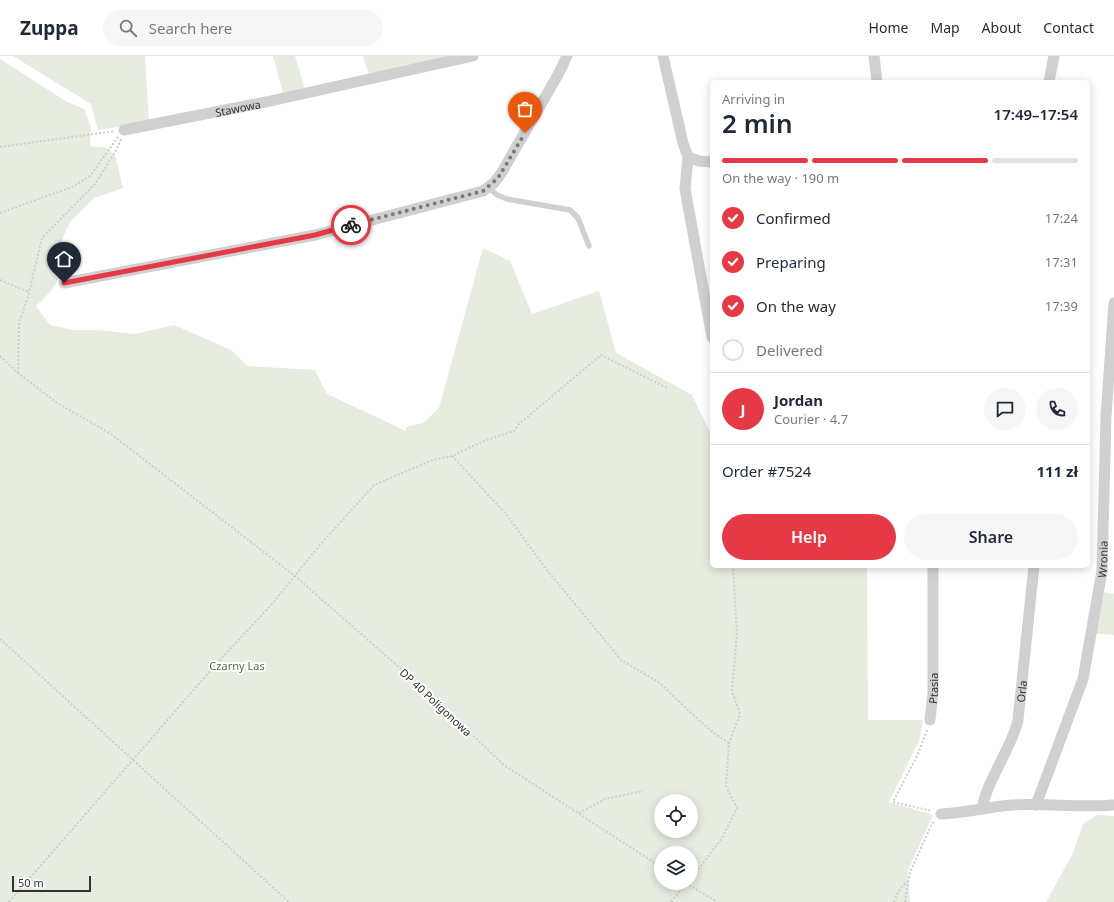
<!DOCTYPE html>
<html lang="en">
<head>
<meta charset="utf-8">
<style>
  :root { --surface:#fff; --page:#f6f6f7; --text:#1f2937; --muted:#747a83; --line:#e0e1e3; --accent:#e63946 }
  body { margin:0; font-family:"Noto Sans",sans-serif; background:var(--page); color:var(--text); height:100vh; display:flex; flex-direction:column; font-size:15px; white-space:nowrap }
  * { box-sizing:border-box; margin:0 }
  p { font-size:13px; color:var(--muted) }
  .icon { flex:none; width:22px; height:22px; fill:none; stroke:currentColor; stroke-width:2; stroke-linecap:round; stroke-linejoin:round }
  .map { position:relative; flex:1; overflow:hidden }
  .side { position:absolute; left:710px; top:24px; width:380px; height:488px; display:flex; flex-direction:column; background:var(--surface); border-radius:6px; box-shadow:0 2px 10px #0003 }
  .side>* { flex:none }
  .controls { position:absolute; left:654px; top:738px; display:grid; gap:8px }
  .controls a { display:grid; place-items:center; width:44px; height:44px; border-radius:50%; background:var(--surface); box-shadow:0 2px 10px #0003; font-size:20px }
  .scale { position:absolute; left:12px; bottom:10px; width:79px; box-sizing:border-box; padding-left:4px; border:2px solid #333; border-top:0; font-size:11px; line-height:14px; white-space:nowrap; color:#333; -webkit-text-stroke:3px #fff; paint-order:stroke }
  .pin { position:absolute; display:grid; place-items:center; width:34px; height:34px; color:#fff; margin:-41px -17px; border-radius:50% 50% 50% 0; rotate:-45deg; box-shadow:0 0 4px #0007 }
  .pin .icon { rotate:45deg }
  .courier { position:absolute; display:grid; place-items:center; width:40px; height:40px; margin:-20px; border:3px solid #e63946; border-radius:50%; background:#fff; color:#222; box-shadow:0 1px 5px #0007 }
  .headline em { font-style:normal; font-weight:600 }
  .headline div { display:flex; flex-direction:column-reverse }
  .headline { display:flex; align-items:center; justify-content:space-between; height:68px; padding:0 12px }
  h1 { font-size:26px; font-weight:600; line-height:30px }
  .bar { display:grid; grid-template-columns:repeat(4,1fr); gap:6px 4px; align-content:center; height:48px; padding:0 12px }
  .bar i { height:5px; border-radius:3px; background:var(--line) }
  .bar .on { background:var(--accent) }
  .bar p { grid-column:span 4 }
  .line { display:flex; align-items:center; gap:10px; padding:0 12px; border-top:1px solid var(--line) }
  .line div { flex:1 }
  .round { display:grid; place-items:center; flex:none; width:42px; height:42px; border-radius:21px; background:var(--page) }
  ol { padding:0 12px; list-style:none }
  li { display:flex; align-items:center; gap:12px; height:44px }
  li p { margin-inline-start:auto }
  li .icon { padding:4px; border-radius:50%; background:var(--accent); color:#fff; stroke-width:4 }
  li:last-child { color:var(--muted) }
  li i { width:22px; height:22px; border:2px solid var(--line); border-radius:50% }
  .cta { display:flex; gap:8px; margin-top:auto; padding:8px 12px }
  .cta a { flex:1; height:46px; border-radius:24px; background:var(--accent); color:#fff; font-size:16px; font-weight:600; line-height:46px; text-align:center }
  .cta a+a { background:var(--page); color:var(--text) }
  header { display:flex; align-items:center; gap:24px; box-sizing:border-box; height:56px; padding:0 20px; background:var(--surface); border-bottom:1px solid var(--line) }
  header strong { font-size:19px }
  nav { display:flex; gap:22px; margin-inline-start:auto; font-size:14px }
  .search { width:280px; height:36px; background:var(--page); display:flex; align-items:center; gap:10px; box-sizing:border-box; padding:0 14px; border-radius:22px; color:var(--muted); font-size:15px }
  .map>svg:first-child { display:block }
</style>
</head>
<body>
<header>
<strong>Zuppa</strong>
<div class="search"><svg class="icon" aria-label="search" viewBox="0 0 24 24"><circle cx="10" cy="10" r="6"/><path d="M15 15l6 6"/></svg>Search here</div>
<nav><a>Home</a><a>Map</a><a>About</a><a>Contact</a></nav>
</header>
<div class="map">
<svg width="1114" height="846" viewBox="0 0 1114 846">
  <rect width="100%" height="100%" fill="#fff"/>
  <!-- green -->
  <path fill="#e6ecdf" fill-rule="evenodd" d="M13 0H145L149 66 98 74 91 48Z
    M273 0H295L305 34 283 37Z
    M363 0H451L369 19Z
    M0 3 67 46 84 53 91 71 90 90 108 92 116 102 123 132 94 142 70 166 55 199 59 223 49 237 36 250 50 269 74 274H98L135 278 174 269 231 294 247 310 315 314 327 338 406 375V371L423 367 439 352 483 192 510 205 532 258 599 235 616 297 692 339 711 378 710 443 712 447V510H867L868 664H923L919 685 889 746 933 759 908 814 910 846H0ZM661 745H691V775H661ZM661 797H691V827H661Z
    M1104 536 1114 538V579L1094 577Z
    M1097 759 1114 760V846H1046L1072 799 1083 768Z"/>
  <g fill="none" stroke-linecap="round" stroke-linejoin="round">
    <!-- path -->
    <path stroke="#cdcdcd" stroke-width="2" stroke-dasharray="2 2" stroke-linecap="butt" d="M0 91 115 75
      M0 157 72 131 90 120 118 81
      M0 224 29 236
      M0 300 18 317 57 347 111 378 295 520 409 620 504 709 661 811
      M18 317 19 267 28 241 42 182 95 128 117 93 121 83
      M452 400 506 458 547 514 621 604 660 627 692 658 715 678 729 687
      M0 583 289 846
      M927 674 918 698 893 746 932 755
      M579 757 605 743 643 735
      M691 823 722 782 737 752 726 730 729 687 740 658 732 635 737 577 733 510
      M686 827 717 846
      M9 846 218 606 273 547 319 490 374 429 433 404 452 400 484 385 514 375 519 368 601 299 667 332
      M671 846 687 827
      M894 846 898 836 907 825
      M905 846 910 816 931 770 934 765"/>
    <!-- lane -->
    <path stroke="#d0d0d0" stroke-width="5.5" d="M489 132 497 139 507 143 570 154 578 162 589 190"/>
    <!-- street -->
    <g stroke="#d0d0d0" stroke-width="11">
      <path d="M663 0 683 87 688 101 685 133 712 281"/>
      <path d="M874 0 877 26"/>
      <path d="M1049 26 1054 0"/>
      <path id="s1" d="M124 74 266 46 473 0"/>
      <path d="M688 101 699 105 712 106"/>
      <path d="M64 227 315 179 483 135 494 127 502 116 559 17 567 0"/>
      <path id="s2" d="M930 664 933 637V510"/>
      <path id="s3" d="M1036 749 1083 623 1102 515 1106 360 1114 247"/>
      <path id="s4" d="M983 753C982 733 1013 690 1018 664L1034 510"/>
      <path d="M941 758C965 757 988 751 1012 749 1046 747 1080 752 1114 749"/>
    </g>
  </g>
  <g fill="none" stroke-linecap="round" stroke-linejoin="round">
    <!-- done -->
    <path stroke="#7a7a7a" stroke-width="4" stroke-dasharray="0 7.2" d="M351 169 483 135 498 122 525 77"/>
    <!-- route -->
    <path stroke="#e63946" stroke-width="5" d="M64 227 315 179 351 169"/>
  </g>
  <g text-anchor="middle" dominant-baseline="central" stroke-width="4" stroke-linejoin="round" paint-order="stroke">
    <!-- street labels -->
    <g font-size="11" fill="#333" stroke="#fff">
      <text stroke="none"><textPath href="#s1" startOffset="116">Stawowa</textPath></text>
      <text stroke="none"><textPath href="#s3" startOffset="256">Wronia</textPath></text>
      <text stroke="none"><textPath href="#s2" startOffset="32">Ptasia</textPath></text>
      <text stroke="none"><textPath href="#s4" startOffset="125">Orla</textPath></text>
      <text transform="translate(436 646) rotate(43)">DP 40 Poligonowa</text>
    </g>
    <!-- park labels -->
    <g font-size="11" fill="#56703f" stroke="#fff">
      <text x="237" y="609">Czarny Las</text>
    </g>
  </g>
</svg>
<div class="controls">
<a><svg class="icon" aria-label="locate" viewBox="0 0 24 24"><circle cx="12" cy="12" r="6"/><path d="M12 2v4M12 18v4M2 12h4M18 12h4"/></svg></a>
<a><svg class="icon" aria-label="layers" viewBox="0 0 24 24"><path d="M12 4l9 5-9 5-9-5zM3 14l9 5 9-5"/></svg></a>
</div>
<div class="scale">50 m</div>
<div class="pin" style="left:525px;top:77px;background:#ea580c"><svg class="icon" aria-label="bag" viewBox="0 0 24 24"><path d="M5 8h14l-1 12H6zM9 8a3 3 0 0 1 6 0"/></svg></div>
<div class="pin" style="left:64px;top:227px;background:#1f2937"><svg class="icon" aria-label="home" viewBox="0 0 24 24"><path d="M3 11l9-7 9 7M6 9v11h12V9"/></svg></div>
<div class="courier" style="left:351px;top:169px"><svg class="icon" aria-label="bike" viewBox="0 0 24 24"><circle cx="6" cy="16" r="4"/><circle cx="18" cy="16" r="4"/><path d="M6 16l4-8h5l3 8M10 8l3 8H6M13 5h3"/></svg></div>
<section class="side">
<div class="headline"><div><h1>2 min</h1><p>Arriving in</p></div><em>17:49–17:54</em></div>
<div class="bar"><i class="on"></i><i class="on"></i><i class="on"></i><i></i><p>On the way · 190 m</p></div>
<ol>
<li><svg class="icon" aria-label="check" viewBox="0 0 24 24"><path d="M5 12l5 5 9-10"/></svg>Confirmed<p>17:24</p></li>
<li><svg class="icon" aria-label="check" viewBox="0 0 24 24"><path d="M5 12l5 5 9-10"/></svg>Preparing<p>17:31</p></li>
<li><svg class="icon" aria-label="check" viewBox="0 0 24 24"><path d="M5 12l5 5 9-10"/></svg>On the way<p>17:39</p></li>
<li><i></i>Delivered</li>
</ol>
<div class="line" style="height:72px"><b class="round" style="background:var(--accent);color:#fff">J</b><div><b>Jordan</b><p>Courier · 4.7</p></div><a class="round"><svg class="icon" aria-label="chat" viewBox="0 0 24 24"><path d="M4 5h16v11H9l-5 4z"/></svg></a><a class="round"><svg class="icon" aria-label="phone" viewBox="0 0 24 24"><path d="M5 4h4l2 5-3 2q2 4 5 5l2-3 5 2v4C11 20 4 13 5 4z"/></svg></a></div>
<div class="line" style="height:52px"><div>Order #7524</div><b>111 zł</b></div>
<div class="cta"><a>Help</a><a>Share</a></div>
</section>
</div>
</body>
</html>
